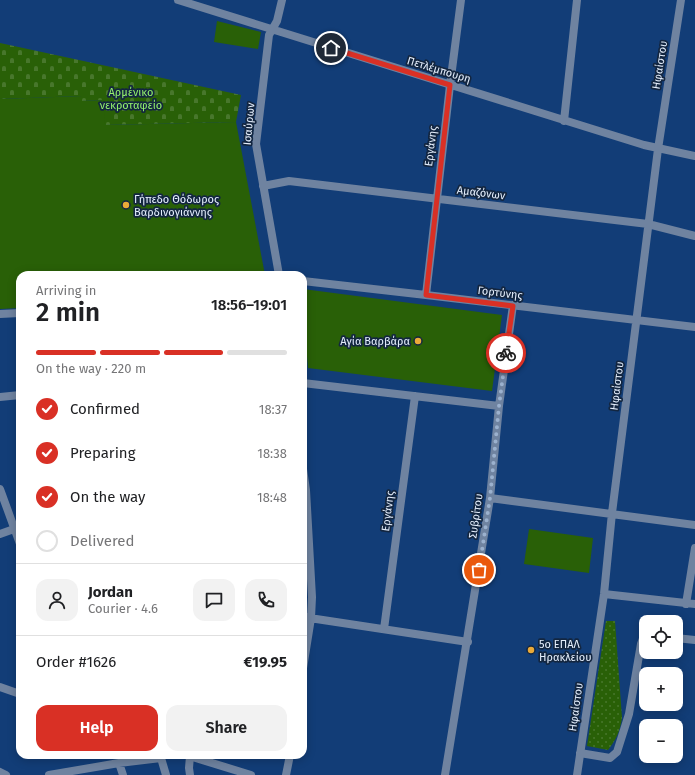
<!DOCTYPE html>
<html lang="en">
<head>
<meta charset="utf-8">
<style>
  :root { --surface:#fff; --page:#f2f2f2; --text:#202124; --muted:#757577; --line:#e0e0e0; --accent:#d93025 }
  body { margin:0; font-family:"Fira Sans",sans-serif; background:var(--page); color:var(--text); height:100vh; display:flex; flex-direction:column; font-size:15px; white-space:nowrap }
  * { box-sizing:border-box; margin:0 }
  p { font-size:13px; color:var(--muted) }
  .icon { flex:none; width:22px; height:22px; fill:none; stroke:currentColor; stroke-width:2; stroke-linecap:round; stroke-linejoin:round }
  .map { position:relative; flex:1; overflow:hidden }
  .panel { position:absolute; left:16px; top:271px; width:291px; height:488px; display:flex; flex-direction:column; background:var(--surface); border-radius:12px; box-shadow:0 2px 10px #0003 }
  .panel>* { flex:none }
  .tools { position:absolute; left:639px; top:615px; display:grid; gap:8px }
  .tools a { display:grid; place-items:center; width:44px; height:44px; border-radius:8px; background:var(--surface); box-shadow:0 2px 10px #0003; font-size:20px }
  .pin { position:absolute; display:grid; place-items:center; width:34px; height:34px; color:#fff; margin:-17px; border:2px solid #fff; border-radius:50%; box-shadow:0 1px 4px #0007 }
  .courier { position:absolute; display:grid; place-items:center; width:40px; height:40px; margin:-20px; border:3px solid #d93025; border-radius:50%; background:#fff; color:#222; box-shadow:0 1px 5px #0007 }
  .overview em { font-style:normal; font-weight:600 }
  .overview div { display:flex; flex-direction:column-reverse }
  .overview { display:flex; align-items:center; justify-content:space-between; height:68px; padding:0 20px }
  h1 { font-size:26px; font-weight:600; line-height:30px }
  .bar { display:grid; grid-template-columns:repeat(4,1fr); gap:6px 4px; align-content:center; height:48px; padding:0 20px }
  .bar i { height:5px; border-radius:3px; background:var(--line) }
  .bar .current { background:var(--accent) }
  .bar p { grid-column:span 4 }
  .line { display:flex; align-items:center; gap:10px; padding:0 20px; border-top:1px solid var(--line) }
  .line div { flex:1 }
  .round { display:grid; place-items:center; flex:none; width:42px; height:42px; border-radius:12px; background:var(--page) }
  ol { padding:0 20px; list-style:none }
  li { display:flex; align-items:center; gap:12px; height:44px }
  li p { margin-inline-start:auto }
  li .icon { padding:4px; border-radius:50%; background:var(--accent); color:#fff; stroke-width:4 }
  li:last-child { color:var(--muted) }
  li i { width:22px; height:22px; border:2px solid var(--line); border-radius:50% }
  .cta { display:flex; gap:8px; margin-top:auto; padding:8px 20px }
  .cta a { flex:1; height:46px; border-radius:12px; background:var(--accent); color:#fff; font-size:16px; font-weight:600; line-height:46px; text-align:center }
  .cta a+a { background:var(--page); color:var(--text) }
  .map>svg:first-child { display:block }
</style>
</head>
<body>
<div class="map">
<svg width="695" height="775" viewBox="0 0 695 775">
  <defs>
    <pattern id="grass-dots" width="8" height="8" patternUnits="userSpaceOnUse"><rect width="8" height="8" fill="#296007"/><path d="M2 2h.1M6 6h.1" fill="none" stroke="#48772c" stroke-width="1.8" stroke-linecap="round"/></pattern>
    <pattern id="cemetery-stones" width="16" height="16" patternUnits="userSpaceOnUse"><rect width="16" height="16" fill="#296007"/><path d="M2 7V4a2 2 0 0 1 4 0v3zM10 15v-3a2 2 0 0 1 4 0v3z" fill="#48772c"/></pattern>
  </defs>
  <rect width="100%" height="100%" fill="#123d77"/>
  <!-- grass -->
  <path fill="url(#grass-dots)" d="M606 621H615L622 718C620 731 616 740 608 750L587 746Z"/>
  <!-- cemetery -->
  <path fill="url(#cemetery-stones)" d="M0 43 241 95 236 122 104 125V100L82 101V96L0 99Z"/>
  <!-- park -->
  <path fill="#296007" d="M217 21 261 32 258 49 214 42Z
    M82 96V101L104 100 105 125 236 122 265 275H20V308L0 309V99Z
    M303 289 502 315 492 391 308 368 303 308Z
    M529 529 593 538 589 573 524 564Z"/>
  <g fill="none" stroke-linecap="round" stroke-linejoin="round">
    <!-- minor -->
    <path stroke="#6f83a0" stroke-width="8" d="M178 0 644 145 695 156
      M564 121 577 0
      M263 186 289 181 648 224 695 236
      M279 275 256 144 269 35 277 21 282 0
      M303 281 426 295 695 327
      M426 295 450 85 461 0
      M0 314 20 313
      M303 383 499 406
      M0 397 20 395
      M303 469 306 490 312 597 311 618 303 668
      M0 489 20 544
      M490 498 695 525
      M0 534 14 529
      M604 594 695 604
      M686 604 695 548
      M303 617 468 642
      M384 629 415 396
      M676 638 695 640
      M0 687 20 694
      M580 753 610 758 617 752 629 714 641 644 644 636 646 635
      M186 755 251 775
      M190 756 189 768 190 775
      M161 758 166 775
      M119 763 123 775
      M0 772 6 775
      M49 775 119 763 161 758 164 755
      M286 775 290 755
      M445 775 490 498 499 406 513 305
      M577 775 604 594 612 513 658 149 681 0"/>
  </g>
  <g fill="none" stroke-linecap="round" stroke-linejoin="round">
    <!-- done -->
    <path stroke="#9bb1ce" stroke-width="4" stroke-dasharray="0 7.2" d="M479 570 490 498 499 406 506 353"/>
    <!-- route -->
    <path stroke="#d93025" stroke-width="5" d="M331 48 450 85 426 295 513 306 506 353"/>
  </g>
  <!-- markers -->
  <g fill="#eaaa39" stroke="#132640" stroke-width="1.5">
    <circle cx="126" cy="205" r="4"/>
    <circle cx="418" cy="341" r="4"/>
    <circle cx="531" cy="650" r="4"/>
  </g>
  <g text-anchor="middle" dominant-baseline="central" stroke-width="3.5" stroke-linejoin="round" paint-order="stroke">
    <!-- street labels -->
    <g font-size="11" fill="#e5effd" stroke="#132640">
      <text transform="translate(660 65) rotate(-81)">Ηφαίστου</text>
      <text transform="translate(439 70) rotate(17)">Πετλέμπουρη</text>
      <text transform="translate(249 124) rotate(-85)">Ισαύρων</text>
      <text transform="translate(431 146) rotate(-83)">Εργάνης</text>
      <text transform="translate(481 193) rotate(7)">Αμαζόνων</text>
      <text transform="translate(500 293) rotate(7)">Γορτύνης</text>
      <text transform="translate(617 386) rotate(-83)">Ηφαίστου</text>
      <text transform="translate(388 511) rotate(-83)">Εργάνης</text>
      <text transform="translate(476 516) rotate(-82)">Συβρίτου</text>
      <text transform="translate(576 707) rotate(-82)">Ηφαίστου</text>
    </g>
    <!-- park labels -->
    <g font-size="11" fill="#94f26c" stroke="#132640">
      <text x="131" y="92">Αρμένικο<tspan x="131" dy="13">νεκροταφείο</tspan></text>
    </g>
    <!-- poi labels -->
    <g font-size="11" fill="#e5effd" stroke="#132640" text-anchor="start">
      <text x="134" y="199">Γήπεδο Θόδωρος<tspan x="134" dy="13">Βαρδινογιάννης</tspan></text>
      <text x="410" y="341" text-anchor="end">Αγία Βαρβάρα</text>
      <text x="539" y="644">5ο ΕΠΑΛ<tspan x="539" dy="13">Ηρακλείου</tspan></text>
    </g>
  </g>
</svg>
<div class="tools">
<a><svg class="icon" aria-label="locate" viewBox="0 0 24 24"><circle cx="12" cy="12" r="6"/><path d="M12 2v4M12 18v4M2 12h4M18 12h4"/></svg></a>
<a>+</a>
<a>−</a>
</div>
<div class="pin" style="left:479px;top:570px;background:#ea580c"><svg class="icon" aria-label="bag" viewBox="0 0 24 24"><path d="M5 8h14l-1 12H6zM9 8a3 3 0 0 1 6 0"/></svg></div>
<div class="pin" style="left:331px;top:48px;background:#1f2937"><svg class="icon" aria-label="home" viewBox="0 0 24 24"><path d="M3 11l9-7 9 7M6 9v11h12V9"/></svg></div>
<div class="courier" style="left:506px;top:353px"><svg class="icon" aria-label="bike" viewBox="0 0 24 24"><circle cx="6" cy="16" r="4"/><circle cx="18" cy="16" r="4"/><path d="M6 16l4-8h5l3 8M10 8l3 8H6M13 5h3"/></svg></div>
<section class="panel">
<div class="overview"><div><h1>2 min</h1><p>Arriving in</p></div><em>18:56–19:01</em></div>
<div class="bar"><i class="current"></i><i class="current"></i><i class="current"></i><i></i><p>On the way · 220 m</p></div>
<ol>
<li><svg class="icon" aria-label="check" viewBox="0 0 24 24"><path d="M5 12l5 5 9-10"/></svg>Confirmed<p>18:37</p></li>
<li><svg class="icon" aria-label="check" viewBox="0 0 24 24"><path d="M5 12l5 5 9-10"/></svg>Preparing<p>18:38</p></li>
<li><svg class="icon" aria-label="check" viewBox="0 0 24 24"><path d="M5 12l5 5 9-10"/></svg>On the way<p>18:48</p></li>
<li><i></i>Delivered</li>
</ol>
<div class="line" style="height:72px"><a class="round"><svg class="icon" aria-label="person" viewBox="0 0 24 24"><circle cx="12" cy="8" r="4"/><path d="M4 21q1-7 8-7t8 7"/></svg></a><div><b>Jordan</b><p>Courier · 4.6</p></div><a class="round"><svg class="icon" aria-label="chat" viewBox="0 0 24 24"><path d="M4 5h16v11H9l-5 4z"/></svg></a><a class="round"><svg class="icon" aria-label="phone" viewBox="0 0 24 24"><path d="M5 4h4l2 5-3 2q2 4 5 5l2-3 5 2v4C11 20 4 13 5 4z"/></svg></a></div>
<div class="line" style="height:52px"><div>Order #1626</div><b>€19.95</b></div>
<div class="cta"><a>Help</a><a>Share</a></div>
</section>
</div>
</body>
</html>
